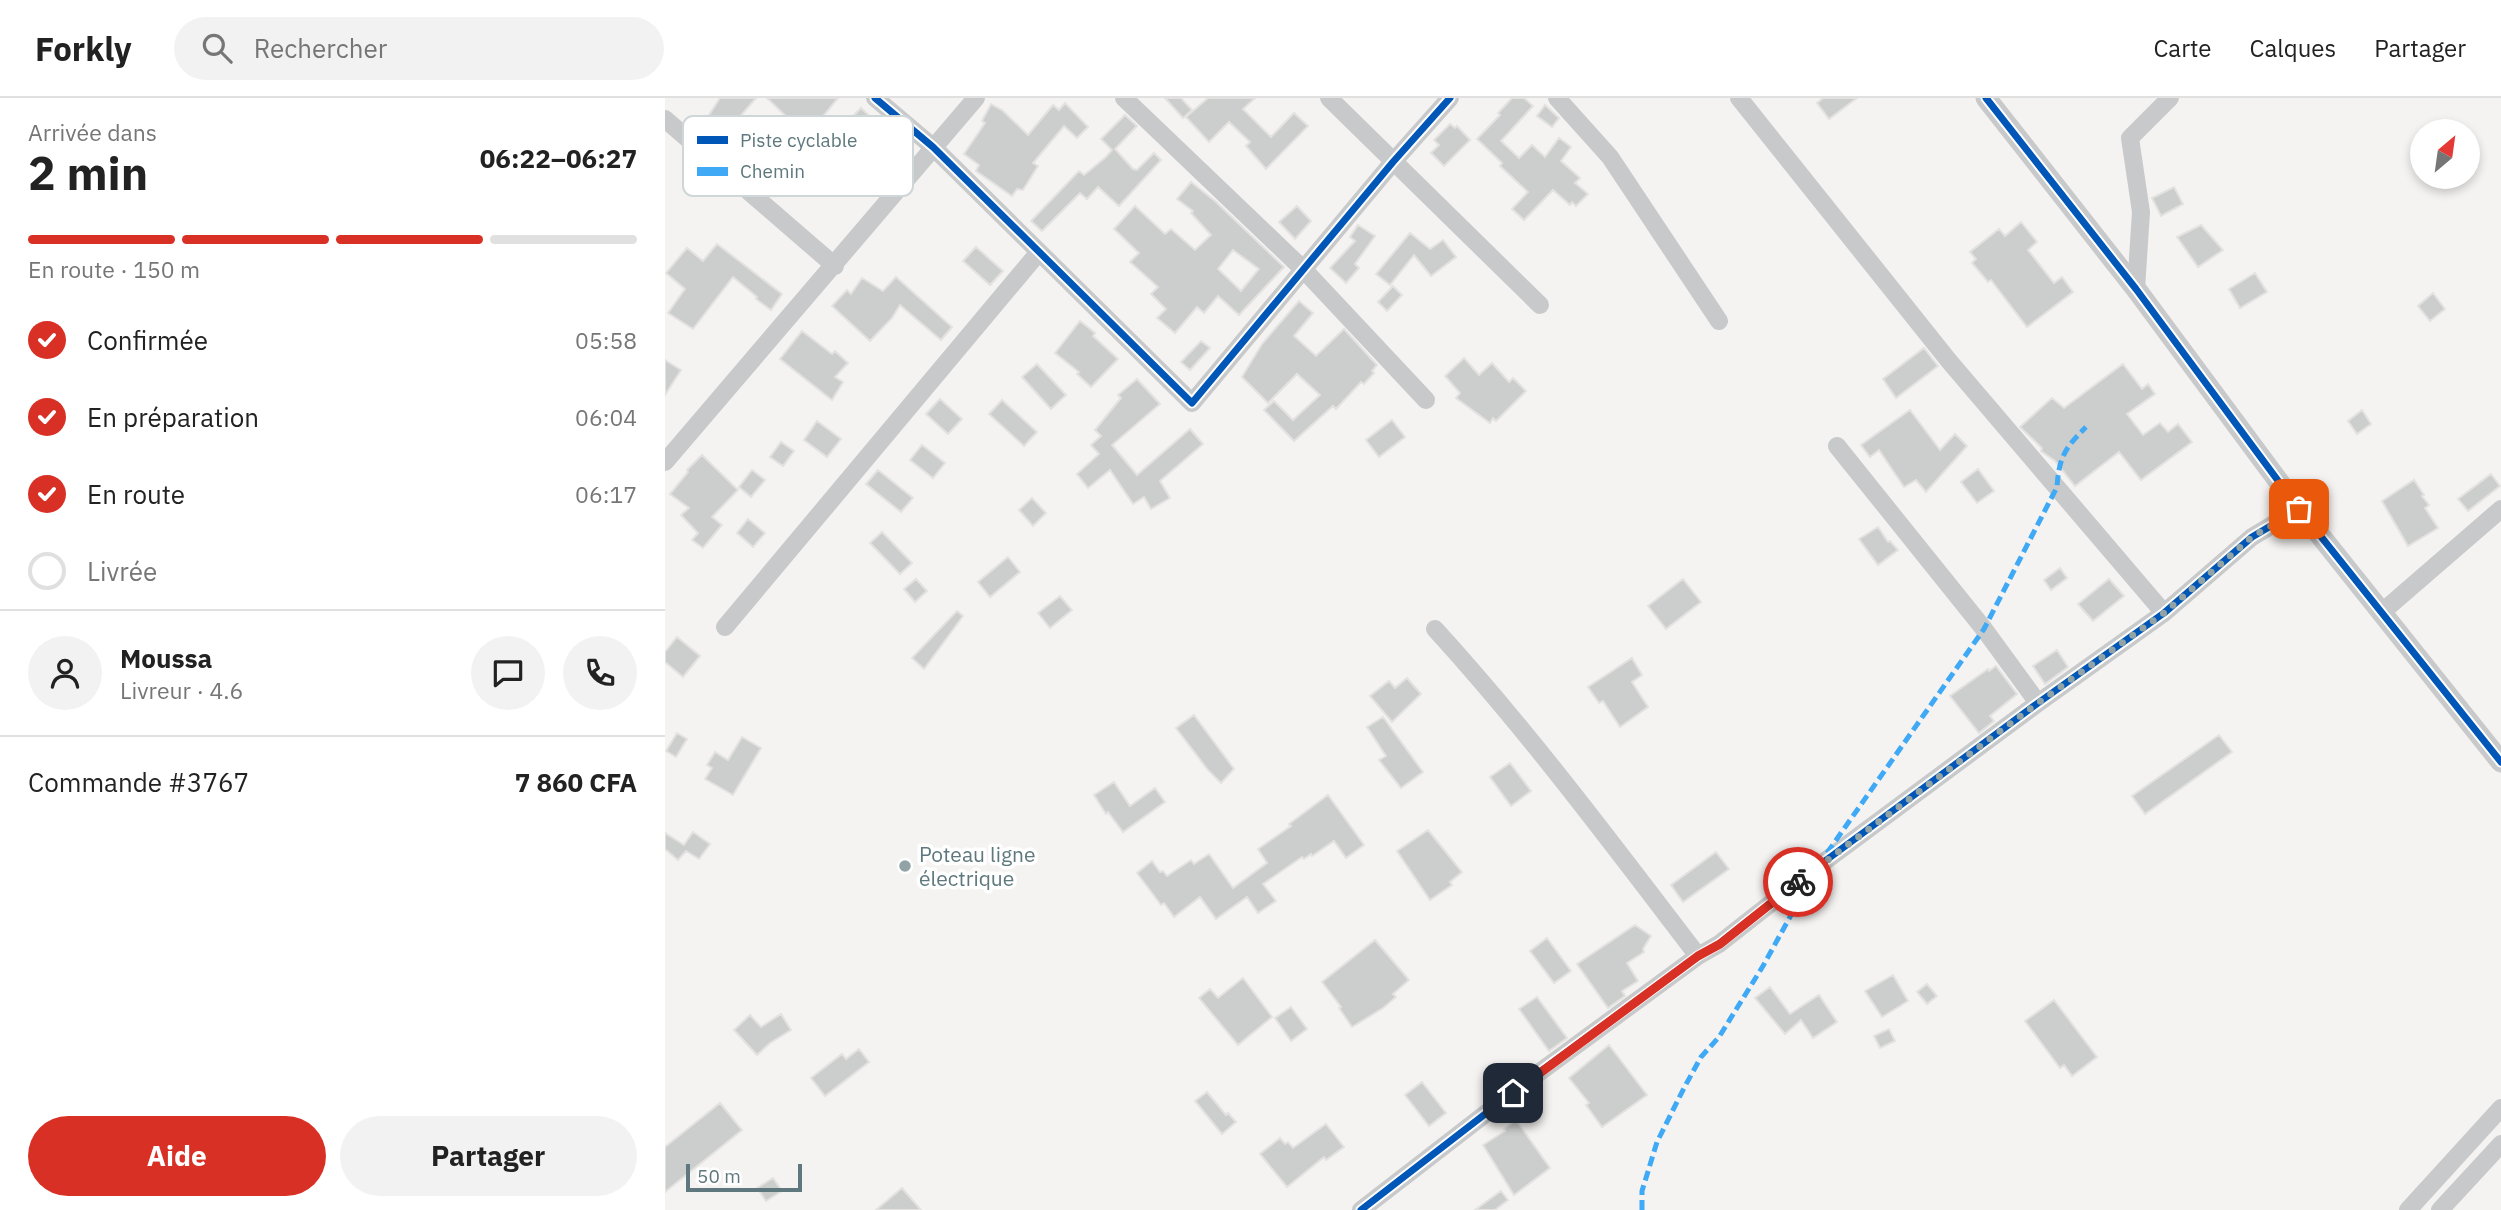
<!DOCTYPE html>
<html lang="fr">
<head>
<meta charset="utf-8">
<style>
  :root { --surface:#fff; --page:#f2f2f2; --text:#222; --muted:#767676; --line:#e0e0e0; --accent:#d93025 }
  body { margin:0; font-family:"IBM Plex Sans",sans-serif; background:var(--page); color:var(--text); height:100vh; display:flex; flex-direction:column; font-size:26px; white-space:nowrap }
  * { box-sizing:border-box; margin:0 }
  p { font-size:23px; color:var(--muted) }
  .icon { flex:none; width:38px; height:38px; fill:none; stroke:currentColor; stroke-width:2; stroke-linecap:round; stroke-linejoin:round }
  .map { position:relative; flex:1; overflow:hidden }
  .details { display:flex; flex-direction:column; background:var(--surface); width:665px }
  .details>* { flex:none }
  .needle { width:46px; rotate:29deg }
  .tools { position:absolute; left:1745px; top:21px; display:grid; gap:14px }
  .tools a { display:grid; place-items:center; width:70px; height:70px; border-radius:50%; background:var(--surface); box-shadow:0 4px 10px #0003; font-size:35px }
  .scale { position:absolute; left:21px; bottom:18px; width:116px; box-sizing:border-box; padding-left:7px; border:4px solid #5e787d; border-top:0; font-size:19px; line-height:24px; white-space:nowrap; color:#5e787d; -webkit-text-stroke:5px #fff; paint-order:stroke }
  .pin { position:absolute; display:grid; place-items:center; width:60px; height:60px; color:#fff; margin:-30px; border-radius:14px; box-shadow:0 4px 10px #0006 }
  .courier { position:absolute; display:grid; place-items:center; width:70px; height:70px; margin:-35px; border:5px solid #d93025; border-radius:50%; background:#fff; color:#222; box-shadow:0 2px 9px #0007 }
  .overview em { font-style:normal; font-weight:700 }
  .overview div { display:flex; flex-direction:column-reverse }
  .overview { display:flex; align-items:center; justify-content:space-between; height:119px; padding:0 28px }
  h1 { font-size:46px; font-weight:700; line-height:52px }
  .bar { display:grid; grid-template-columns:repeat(4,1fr); gap:10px 7px; align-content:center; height:84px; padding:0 28px }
  .bar i { height:9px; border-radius:5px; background:var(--line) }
  .bar .current { background:var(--accent) }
  .bar p { grid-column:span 4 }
  .line { display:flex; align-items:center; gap:18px; padding:0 28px; border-top:2px solid var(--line) }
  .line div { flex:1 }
  .round { display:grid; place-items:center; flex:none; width:74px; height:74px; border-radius:37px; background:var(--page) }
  ol { padding:0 28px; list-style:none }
  li { display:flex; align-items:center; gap:21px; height:77px }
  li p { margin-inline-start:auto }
  li .icon { padding:7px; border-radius:50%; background:var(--accent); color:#fff; stroke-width:4 }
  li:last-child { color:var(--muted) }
  li i { width:38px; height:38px; border:4px solid var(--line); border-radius:50% }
  .button { display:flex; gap:14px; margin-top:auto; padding:14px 28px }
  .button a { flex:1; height:80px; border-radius:42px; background:var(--accent); color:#fff; font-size:28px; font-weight:700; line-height:80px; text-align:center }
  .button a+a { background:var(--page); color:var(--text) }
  header { display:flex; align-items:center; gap:42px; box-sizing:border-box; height:98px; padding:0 35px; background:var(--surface); border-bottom:2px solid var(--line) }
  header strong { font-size:33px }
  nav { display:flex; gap:38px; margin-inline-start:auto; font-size:24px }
  .search { width:490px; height:63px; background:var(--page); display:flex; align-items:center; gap:18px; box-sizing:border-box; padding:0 24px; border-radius:38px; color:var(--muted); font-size:26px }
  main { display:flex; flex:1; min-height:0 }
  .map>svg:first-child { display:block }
</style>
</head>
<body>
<header>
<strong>Forkly</strong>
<div class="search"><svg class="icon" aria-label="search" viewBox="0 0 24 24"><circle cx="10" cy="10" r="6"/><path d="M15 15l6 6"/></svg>Rechercher</div>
<nav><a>Carte</a><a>Calques</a><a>Partager</a></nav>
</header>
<main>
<section class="details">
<div class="overview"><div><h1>2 min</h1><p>Arrivée dans</p></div><em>06:22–06:27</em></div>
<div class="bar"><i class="current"></i><i class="current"></i><i class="current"></i><i></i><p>En route · 150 m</p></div>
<ol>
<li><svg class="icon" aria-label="check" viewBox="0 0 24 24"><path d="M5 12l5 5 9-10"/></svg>Confirmée<p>05:58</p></li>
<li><svg class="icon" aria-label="check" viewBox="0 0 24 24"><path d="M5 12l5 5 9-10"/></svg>En préparation<p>06:04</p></li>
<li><svg class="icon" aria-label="check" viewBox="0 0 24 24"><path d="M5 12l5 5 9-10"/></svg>En route<p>06:17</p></li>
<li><i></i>Livrée</li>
</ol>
<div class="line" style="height:126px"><a class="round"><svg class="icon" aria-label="person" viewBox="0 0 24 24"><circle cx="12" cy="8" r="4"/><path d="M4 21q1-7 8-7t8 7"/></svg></a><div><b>Moussa</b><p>Livreur · 4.6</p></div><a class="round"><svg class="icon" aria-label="chat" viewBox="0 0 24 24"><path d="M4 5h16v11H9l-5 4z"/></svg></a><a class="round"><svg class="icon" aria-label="phone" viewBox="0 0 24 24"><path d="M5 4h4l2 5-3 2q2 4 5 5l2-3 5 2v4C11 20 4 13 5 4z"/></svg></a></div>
<div class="line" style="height:91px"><div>Commande #3767</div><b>7 860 CFA</b></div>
<div class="button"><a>Aide</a><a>Partager</a></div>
</section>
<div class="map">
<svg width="1836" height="1112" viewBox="0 0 1836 1112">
  <rect width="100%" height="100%" fill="#f4f3f1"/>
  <!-- building -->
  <path fill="#cccecd" stroke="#e3e2e1" stroke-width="2" fill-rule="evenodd" d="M55 0H91L60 36 42 20Z
    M102 0H173L119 66 130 76 122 85 95 60 127 24Z
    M500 0H516L527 12 518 20Z
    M543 0H590L578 11 606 39 629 15 643 28 601 71 581 48 585 44 564 24 544 44 521 19Z
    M847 0H859L868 8 836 43 854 60 867 47 880 59 894 40 906 49 896 63 915 80 910 85 923 96 911 108 907 104 905 107 888 92 859 122 847 111 863 94 835 68 837 65 812 41 835 17 833 15Z
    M1158 0H1192L1164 21 1152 5Z
    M400 5 423 29 412 40 399 28 368 65 373 68 358 92 352 91 347 98 311 73 314 67 299 56 320 25 317 23 326 6 337 12 363 37 388 7 394 12Z
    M880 7 894 20 887 29 872 18Z
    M196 10 211 24 192 44 207 59 188 78 158 49Z
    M460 17 472 28 450 51 468 71 472 72 489 55 496 62 454 108 433 89 422 101 415 95 377 133 366 123 414 73 419 77 441 59 447 52 436 41Z
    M785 26 790 30 792 28 805 42 779 68 766 55 774 47 769 42Z
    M526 84 550 103 619 169 574 217 553 198 539 215 532 209 510 235 492 220 501 211 486 196 493 189 465 164 474 155 449 131 470 108 500 136 506 131 530 152 546 137 526 115 528 113 512 101ZM568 152 594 171 576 193 553 171Z
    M1509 89 1518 106 1496 118 1487 100Z
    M632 108 646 123 630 141 614 124Z
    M1356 124 1372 144 1363 152 1389 185 1397 179 1408 194 1362 229 1326 182 1323 184 1307 165 1311 161 1305 154 1334 131 1340 138Z
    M693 127 710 138 690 166 694 170 681 185 665 170 690 143 685 139Z
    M1536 127 1558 152 1533 169 1512 139Z
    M745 135 765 151 778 142 791 159 766 178 749 157 725 187 711 176Z
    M52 146 117 196 106 212 91 201 92 199 68 179 28 231 3 215 20 191 1 175 22 150 38 163Z
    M311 149 338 173 325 187 298 163Z
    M1590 175 1602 194 1575 210 1564 191Z
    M231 179 287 229 276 242 235 207 227 220 205 243 167 208 182 192 186 196 197 180 218 193Z
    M728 188 737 197 722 213 713 204Z
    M1768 195 1780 211 1765 223 1753 208Z
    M634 203 648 215 629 238 651 258 679 231 712 267 707 273 709 275 699 286 696 284 671 311 668 308 629 343 599 312 609 303 628 322 655 297 632 276 603 305 577 279 597 246Z
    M415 223 430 235 428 238 453 261 426 289 412 276 414 274 390 255Z
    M137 233 167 256 170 253 183 265 170 279 178 284 167 302 115 261Z
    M536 243 545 250 525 272 516 264Z
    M1259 250 1273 268 1231 300 1218 281Z
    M799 260 814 277 827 265 844 284 848 280 861 293 831 323 828 320 825 325 791 300 795 295 780 278Z
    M0 262 16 272 0 297Z
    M372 266 401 297 386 311 357 279Z
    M1458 266 1477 291 1483 286 1490 296 1462 316 1478 337 1495 325 1503 334 1513 326 1527 344 1476 382 1454 354 1410 388 1390 363 1376 353 1377 350 1355 329 1387 300 1399 310Z
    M472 281 495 306 447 347 472 377 525 331 538 346 495 383 505 400 486 411 479 399 468 406 445 372 423 390 412 376 434 356 426 347 436 338 430 332 456 300 453 297Z
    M275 301 297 321 283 336 261 316Z
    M337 302 372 334 359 348 324 316Z
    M1245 312 1275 352 1290 336 1302 348 1261 394 1251 382 1239 389 1214 352 1205 359 1196 347Z
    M1697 312 1706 326 1692 336 1683 323Z
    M727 322 740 339 714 359 701 342Z
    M152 323 176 341 162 359 139 342Z
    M116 344 129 353 118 368 105 359Z
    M257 347 280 365 268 380 245 362Z
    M37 357 73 392 47 419 57 427 38 450 27 442 33 435 16 417 24 410 5 396 23 374 22 372Z
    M1313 371 1329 393 1312 405 1296 384Z
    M87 372 100 382 86 399 74 389Z
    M213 372 248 400 236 414 201 386Z
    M1826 376 1835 388 1803 413 1793 401Z
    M1749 382 1759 397 1757 398 1764 407 1760 410 1773 430 1743 448 1717 403Z
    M367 400 381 415 368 428 354 412Z
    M83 421 100 435 88 449 72 435Z
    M1213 429 1223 444 1225 443 1233 452 1213 467 1194 441Z
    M217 434 247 465 235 476 205 445Z
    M343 459 355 474 325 499 313 484Z
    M1395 470 1402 480 1386 492 1379 482Z
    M251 481 262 493 250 504 239 491Z
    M1018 481 1036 504 1001 531 983 508Z
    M1444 481 1459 498 1428 523 1413 506Z
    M395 498 407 512 385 530 373 515Z
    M292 513 298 518 259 571 247 560Z
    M12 539 35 558 18 579 0 564V554Z
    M1392 552 1403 569 1380 586 1368 568Z
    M967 560 977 577 967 584 983 609 955 629 938 603 934 605 923 589Z
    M1331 568 1352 596 1325 618 1329 623 1314 635 1285 598 1323 571 1324 573Z
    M742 580 756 596 727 624 705 598 724 583 730 590Z
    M529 617 569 671 556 685 543 672 511 630Z
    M718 619 758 674 736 690 714 662 721 658 702 629Z
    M12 635 22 641 11 659 1 653Z
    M1554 637 1567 654 1480 716 1467 698Z
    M77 639 96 650 68 697 40 681 47 670 42 667 50 654 63 662Z
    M845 665 866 693 846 708 825 679Z
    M449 684 465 708 490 690 500 704 458 734 443 714 441 716 429 697Z
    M663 697 699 747 681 760 669 743 647 758 646 756 639 761 637 759 598 786 611 803 593 815 582 799 551 821 535 799 509 819 499 805 496 807 472 775 487 763 495 774 498 773 502 778 526 762 529 766 544 756 568 790 602 765 593 751 626 728 624 726Z
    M763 732 797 774 785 784 787 787 765 802 732 753Z
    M28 734 45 746 34 761 21 753 13 762 0 751V735L19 747Z
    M1051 754 1064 771 1018 804 1006 787Z
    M970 827 986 838 978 851 979 854 962 865 973 883 957 893 960 898 943 910 912 866Z
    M882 840 906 873 889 885 865 853Z
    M710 842 744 882 728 896 731 899 718 910 687 929 674 910 676 909 657 884Z
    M1228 877 1243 903 1217 919 1200 893Z
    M578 880 607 919 573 947 534 900 545 891 553 900Z
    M1262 886 1272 898 1262 906 1252 894Z
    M1105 889 1125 916 1154 897 1172 924 1148 940 1136 922 1120 936 1090 900Z
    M872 899 902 940 884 953 854 911Z
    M1389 902 1432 959 1407 978 1399 967 1395 970 1360 923Z
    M626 909 642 931 626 943 610 920Z
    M116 916 126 932 105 945 92 957 69 932 85 917 96 929Z
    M1224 931 1230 943 1215 950 1209 938Z
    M944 947 982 997 937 1029 921 1007 924 1005 904 980Z
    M194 951 204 964 160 998 146 980 177 956 181 961Z
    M757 984 781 1015 764 1028 740 997Z
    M542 994 561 1017 563 1015 571 1024 557 1036 530 1003Z
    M55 1005 77 1032 0 1094V1049Z
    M851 1022 885 1070 849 1097 818 1047 840 1033 839 1031Z
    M661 1026 679 1049 661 1062 659 1059 622 1089 595 1056 615 1040 620 1046 623 1044 628 1050Z
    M108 1080 117 1093 101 1103 92 1090Z
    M237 1090 256 1112H211Z
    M836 1093 843 1102 830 1112H810Z"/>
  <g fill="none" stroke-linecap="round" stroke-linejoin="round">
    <!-- minor -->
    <path stroke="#c8c9ca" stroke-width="18" d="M210 0 268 49 527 305 728 64 785 0
      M459 0 640 173 761 302
      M664 0 875 207
      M892 0 945 59 1054 223
      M1074 0 1284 263 1499 515
      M0 21 170 168
      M1471 191 1476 114 1465 40 1505 0
      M1172 348 1319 531 1373 605
      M0 364 311 0
      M1716 515 1836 411
      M60 529 374 154
      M770 531C864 634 948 747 1033 858
      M696 1112 868 979 1033 858 1054 846 1152 769 1373 605 1499 515 1587 439 1634 411
      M1743 1112 1836 1010
      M1775 1112 1836 1046"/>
    <!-- tertiary -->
    <path stroke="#c8c9ca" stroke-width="21" d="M1321 0 1471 191 1634 411 1836 664"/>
    <!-- quiet -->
    <path stroke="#3fa9f5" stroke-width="5" stroke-dasharray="10 5" stroke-linecap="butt" d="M1162 755 1319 531 1392 389C1394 359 1400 350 1421 329
      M977 1112V1093L992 1044 1019 990 1036 959 1054 939 1098 868 1147 779"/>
    <!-- cycleway casing -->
    <g stroke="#fff" stroke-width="11">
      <path id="cycleway" d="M210 0 268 49 527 305 728 64 785 0
        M1321 0 1471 191 1634 411 1836 664
        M696 1112 868 979 1033 858 1054 846 1152 769 1373 605 1499 515 1587 439 1634 411"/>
    </g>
    <!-- cycleway -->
    <use href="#cycleway" stroke="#0057b8" stroke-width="7"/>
  </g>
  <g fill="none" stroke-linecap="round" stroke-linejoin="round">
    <!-- done -->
    <path stroke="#92a3a6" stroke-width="7" stroke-dasharray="0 12.6" d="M1133 784 1373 605 1499 515 1587 439 1634 411"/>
    <!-- route -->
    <path stroke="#d93025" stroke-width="9" d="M848 995 1033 858 1055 846 1133 784"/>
  </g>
  <!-- markers -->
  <circle fill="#92a3a6" stroke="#fff" stroke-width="2.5" cx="240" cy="768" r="7"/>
  <g text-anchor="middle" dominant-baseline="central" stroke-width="7" stroke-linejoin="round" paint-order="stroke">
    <!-- poi labels -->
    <g font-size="21" fill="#5e787d" stroke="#fff" text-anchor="start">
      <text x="254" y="756">Poteau ligne<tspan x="254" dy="24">électrique</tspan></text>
    </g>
  </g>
  <!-- legend -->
  <rect x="18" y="18" width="230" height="80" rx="10" fill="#fff" stroke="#cfd6d8" stroke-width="2"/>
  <rect x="32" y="38" width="31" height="8" fill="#0057b8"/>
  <rect x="32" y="69" width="31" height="9" fill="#3fa9f5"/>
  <g font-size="19" fill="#5e787d">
    <text x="75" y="49">Piste cyclable</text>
    <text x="75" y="80">Chemin</text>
  </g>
</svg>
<div class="tools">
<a><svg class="needle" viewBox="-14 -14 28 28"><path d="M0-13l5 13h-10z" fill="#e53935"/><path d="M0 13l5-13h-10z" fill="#767676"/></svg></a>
</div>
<div class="scale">50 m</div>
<div class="pin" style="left:1634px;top:411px;background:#ea580c"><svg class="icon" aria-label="bag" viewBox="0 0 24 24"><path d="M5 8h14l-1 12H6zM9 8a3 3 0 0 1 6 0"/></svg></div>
<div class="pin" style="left:848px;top:995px;background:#1f2937"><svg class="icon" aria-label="home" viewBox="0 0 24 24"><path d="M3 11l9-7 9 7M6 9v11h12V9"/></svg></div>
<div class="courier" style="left:1133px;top:784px"><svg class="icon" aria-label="bike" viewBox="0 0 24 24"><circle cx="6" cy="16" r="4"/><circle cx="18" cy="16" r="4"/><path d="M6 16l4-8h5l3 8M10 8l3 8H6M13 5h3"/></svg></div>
</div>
</main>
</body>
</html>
